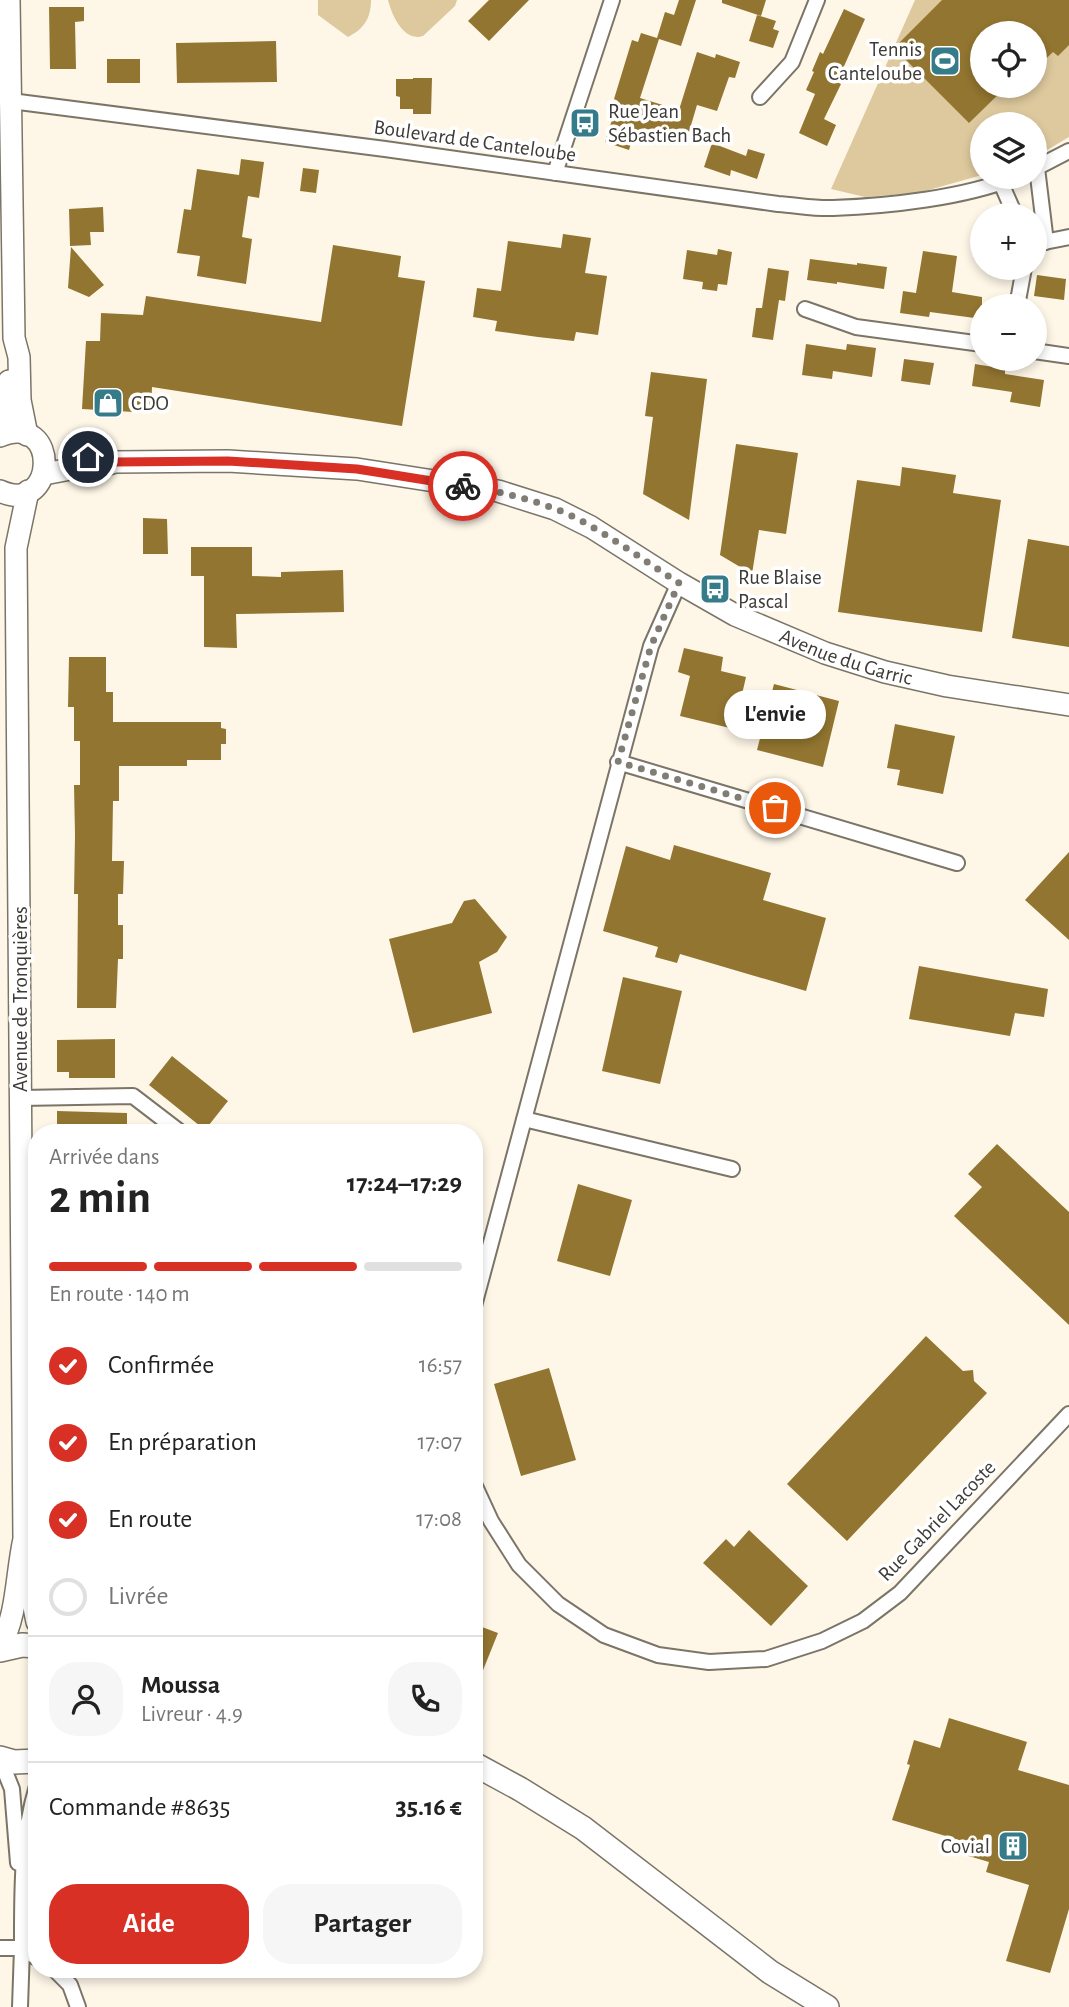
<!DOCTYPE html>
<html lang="fr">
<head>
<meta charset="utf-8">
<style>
  :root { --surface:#fff; --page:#f6f6f6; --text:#222; --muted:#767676; --line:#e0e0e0; --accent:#d93025 }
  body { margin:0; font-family:"Alegreya Sans",sans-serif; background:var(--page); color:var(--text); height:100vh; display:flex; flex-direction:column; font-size:26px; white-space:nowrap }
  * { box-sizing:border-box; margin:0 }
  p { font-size:23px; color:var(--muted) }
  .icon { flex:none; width:38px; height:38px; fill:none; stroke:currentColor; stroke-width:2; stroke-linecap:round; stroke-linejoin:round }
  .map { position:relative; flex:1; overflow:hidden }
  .panel { position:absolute; left:28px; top:1124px; width:455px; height:854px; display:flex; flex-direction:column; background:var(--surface); border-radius:28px; box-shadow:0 4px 10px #0003 }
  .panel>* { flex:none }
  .controls { position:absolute; left:970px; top:21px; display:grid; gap:14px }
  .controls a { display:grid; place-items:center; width:77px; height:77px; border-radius:50%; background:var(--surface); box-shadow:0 4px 10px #0003; font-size:35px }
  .pin { position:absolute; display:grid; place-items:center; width:60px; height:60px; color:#fff; margin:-30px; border:4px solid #fff; border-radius:50%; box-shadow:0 2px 7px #0007 }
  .courier { position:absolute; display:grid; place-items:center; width:70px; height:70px; margin:-35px; border:5px solid #d93025; border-radius:50%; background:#fff; color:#222; box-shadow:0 2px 9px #0007 }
  .bubble { position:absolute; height:49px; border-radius:24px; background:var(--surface); box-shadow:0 4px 10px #0003; font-size:23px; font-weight:700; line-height:49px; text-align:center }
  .head em { font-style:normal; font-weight:700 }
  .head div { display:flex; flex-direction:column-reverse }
  .head { display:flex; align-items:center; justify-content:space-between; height:119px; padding:0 21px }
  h1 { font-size:46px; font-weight:700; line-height:52px }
  .bar { display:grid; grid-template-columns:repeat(4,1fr); gap:10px 7px; align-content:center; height:84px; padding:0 21px }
  .bar i { height:9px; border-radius:5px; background:var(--line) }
  .bar .selected { background:var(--accent) }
  .bar p { grid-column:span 4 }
  .line { display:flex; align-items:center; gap:18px; padding:0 21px; border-top:2px solid var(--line) }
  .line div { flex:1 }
  .round { display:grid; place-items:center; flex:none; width:74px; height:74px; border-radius:28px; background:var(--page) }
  ol { padding:0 21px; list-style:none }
  li { display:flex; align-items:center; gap:21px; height:77px }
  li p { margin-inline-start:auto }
  li .icon { padding:7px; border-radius:50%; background:var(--accent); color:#fff; stroke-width:4 }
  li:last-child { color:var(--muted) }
  li i { width:38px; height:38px; border:4px solid var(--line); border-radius:50% }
  .button { display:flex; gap:14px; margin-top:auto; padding:14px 21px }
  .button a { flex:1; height:80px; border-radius:28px; background:var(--accent); color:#fff; font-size:28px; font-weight:700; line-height:80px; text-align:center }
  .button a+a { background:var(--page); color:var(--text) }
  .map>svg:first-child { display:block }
</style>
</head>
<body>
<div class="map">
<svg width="1069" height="2007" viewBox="0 0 1069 2007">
  <rect width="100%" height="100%" fill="#fef7e8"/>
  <!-- green -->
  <path fill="#dec99e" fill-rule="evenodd" d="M318 0H371C371 18 364 29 348 37L318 15Z
    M388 0H457L455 6 423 36C404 42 392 16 388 0Z
    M915 0H1069V137L1034 158V124H982V175L918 193 865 197 831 189ZM982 33H1034V86H982Z"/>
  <!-- building -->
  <path fill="#927530" d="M489 0H529L489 41 468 21Z
    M679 0H696L681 46 659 39 640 98 679 110 697 52 715 58 716 54 740 62 735 78 729 77 717 111 697 105 686 142 644 128 642 135 634 133 629 150 605 142 618 101 614 99 632 40 638 42 641 33 657 38 665 12 674 15Z
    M722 0H766L761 16 722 3Z
    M942 0H1069V45L1058 56 1053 52 1034 70V33H982V86H1007L969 123 894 48Z
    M49 7H84V21L75 22 76 69H50Z
    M844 9 865 19 837 82 841 84 824 119 836 125 827 146 799 133 815 94 806 90 814 72 812 71 820 52 823 54Z
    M757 15 776 21 773 29 779 31 773 48 749 41Z
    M276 41 277 82 177 83 176 43Z
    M107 59H140V83H107Z
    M413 78H432L431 114H413V109H400V97L396 96V79H413Z
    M712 143 746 156 748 149 765 154 757 179 731 170 730 176 704 167Z
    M241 159 264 162 259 198 248 196 242 237 252 239 246 284 197 276 200 256 177 253 184 209 191 210 197 169 239 175Z
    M303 168 319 170 316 193 300 191Z
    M103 207 104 232H90L91 245 70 246 69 209Z
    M563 234 591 238 585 273 607 276 598 335 576 332 574 341 538 337 495 331 497 321 473 317 477 288 501 291 508 241 561 248Z
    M333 245 401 256 398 277 425 281 402 426 152 387 151 413 82 409 86 341H100L101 313 143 315 146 296 321 322Z
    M71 247 104 285 89 297 68 288Z
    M718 249 732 252 727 285 718 284 717 291 702 289 703 282 683 279 687 250 717 255Z
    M923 251 957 256 952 292 982 297V319L930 312 929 317 900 313 903 291 916 293Z
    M810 259 857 265V263L887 267 884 289 837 282V284L807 280Z
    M768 268 789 271 785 301 779 300 773 340 752 337 756 308H762Z
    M1037 275 1066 279 1064 300 1034 296Z
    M806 344 846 350 847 344 876 348 872 377 833 371 832 379 802 375Z
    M904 359 934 363 930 385 901 381Z
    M975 364 1005 369V374L1044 380 1040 407 1010 402 1012 392 972 386Z
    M651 372 707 379 689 520 643 494 653 417 645 416Z
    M736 444 798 453 786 534 759 530 752 574 720 555Z
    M902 467 956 475 953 493 1001 500 982 632 838 612 857 480 900 486Z
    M143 518 167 519 168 554H143Z
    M1028 539 1069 546V647L1012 638Z
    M191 547H252V576L281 577V572L343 570 344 612 236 614 237 648 204 647V576H191Z
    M684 648 723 657 721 671 746 677 734 729 680 716 690 676 678 672Z
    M69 657H106V692H113V722H221V728L226 729V744H221V760H187V766H119V801H113L112 861H124L123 894H118V925H123V959H118L116 1008H77L78 894H74L75 835 74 785H80V741H74V707H68Z
    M774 684 839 701 823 767 757 750Z
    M895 724 955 736 943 794 897 785 900 770 887 768Z
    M674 845 771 873 763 900 826 918 806 991 680 954 677 963 655 957 658 947 603 931 626 846 670 860Z
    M1069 852V940L1025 900Z
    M475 899 507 937 497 952 479 962 492 1013 413 1033 389 939 452 923 464 901Z
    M919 966 1048 989 1044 1017 1015 1013 1010 1036 909 1019Z
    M623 977 682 991 660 1084 602 1071Z
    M115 1039V1078H69V1072H57V1040Z
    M172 1056 228 1101 205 1130 149 1085Z
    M57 1111 127 1113V1130H115V1132H57Z
    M997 1144 1069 1212V1325L954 1216 982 1187 968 1174Z
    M578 1184 632 1200 610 1276 557 1261Z
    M926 1336 963 1371 973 1370 974 1381 987 1393 847 1541 787 1484Z
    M549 1368 576 1460 521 1476 494 1384Z
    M749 1530 808 1586 771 1626 703 1563 726 1539 734 1547Z
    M474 1624 498 1633 475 1690H474Z
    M949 1718 1027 1742 1018 1770 1069 1785V1909L1050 1973 1006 1961 1029 1885 986 1872 989 1862 955 1852 959 1840 892 1820 910 1765 907 1764 914 1740 940 1748Z"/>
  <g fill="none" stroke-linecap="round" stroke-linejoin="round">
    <!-- street casing -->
    <g stroke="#7b7568" stroke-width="18">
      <path id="street" d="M760 97 792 62 817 0
        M11 101 385 149 778 204C796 205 815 209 833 208 889 206 963 198 1016 177
        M1037 168 1046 242
        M1034 169 1069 151
        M555 173 612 0
        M1001 183 1015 215
        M1034 244 1069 237
        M1017 306 1024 268
        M805 309 856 327 982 344
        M1034 351 1069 356
        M618 762 957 863
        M21 1098 133 1096 180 1132
        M524 1119 732 1169
        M474 1306 651 646 679 583
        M474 1484 491 1521 519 1565 558 1604 604 1635 658 1655 709 1662 766 1659 822 1641 863 1621 900 1593 1069 1414
        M0 1759 12 1789 18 1863
        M37 1786C21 1838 22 1895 22 1948L37 1958
        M0 1948H22L20 2007
        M54 1969 70 1985 78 2007"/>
    </g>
    <!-- secondary casing -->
    <g stroke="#7b7568" stroke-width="24">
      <g id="secondary">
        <path d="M9 0 14 338 19 357 20 400 27 435"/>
        <path d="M1 435 9 402V381"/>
        <path d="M0 436C61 411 57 517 0 491"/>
        <path id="s1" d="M44 474 81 467 102 466 115 462 228 461 357 469 498 491 555 509 591 527 679 583 735 615 825 653 885 672 947 686 1069 705"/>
        <path d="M31 1558 32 1597 37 1622"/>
        <path d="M0 1647C18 1613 16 1575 24 1539L16 548 28 491"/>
      </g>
    </g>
    <!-- primary casing -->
    <g stroke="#7b7568" stroke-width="26">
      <path id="primary" d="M0 1650 22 1645 37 1646
        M0 1758 14 1762 37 1761
        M474 1764 520 1789 583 1828 770 1972 827 2007"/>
    </g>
    <!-- street -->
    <use href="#street" stroke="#fff" stroke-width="14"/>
    <!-- secondary -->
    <use href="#secondary" stroke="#fff" stroke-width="21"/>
    <!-- primary -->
    <use href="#primary" stroke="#fff" stroke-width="23"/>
  </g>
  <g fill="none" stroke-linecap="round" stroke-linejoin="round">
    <!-- done -->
    <path stroke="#817d74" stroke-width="7" stroke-dasharray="0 12.6" d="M463 486C494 490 523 497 553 508 594 523 641 559 679 583L651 646 618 762 775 808"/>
    <!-- route -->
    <path stroke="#d93025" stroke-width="9" d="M88 457 103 458 115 462 228 461 357 469 463 486"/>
  </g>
  <!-- icons -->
  <defs>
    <g id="stadium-square" transform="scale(1.575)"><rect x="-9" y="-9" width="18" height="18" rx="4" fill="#367b89" stroke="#fff"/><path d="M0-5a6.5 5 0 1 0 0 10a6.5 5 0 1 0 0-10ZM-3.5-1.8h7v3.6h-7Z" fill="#fff"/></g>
    <g id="bus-square" transform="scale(1.575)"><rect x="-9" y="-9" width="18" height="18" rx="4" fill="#367b89" stroke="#fff"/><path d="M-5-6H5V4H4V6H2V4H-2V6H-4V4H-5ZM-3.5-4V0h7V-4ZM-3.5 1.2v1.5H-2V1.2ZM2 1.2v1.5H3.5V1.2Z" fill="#fff"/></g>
    <g id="shop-square" transform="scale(1.575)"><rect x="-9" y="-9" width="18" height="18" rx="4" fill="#367b89" stroke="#fff"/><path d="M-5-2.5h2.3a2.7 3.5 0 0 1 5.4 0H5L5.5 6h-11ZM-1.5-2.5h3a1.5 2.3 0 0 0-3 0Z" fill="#fff"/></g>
    <g id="building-square" transform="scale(1.575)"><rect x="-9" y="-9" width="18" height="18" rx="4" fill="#367b89" stroke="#fff"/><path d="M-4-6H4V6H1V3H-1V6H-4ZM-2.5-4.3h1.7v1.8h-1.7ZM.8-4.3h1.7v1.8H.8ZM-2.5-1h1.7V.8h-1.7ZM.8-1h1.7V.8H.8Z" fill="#fff"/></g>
  </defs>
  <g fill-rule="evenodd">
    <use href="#stadium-square" x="945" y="61"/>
    <use href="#bus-square" x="585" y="123"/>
    <use href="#shop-square" x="108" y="403"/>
    <use href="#bus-square" x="715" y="589"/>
    <use href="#building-square" x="1013" y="1846"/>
  </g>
  <g text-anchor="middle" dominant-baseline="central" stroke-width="7" stroke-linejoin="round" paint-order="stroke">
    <!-- poi labels -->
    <g font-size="21" fill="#3e3b36" stroke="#fff" text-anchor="start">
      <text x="922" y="49" text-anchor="end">Tennis<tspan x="922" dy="24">Canteloube</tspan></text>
      <text x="608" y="111">Rue Jean<tspan x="608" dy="24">Sébastien Bach</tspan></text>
      <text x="131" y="403">CDO</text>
      <text x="738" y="577">Rue Blaise<tspan x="738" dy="24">Pascal</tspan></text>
      <text x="990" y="1846" text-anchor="end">Covial</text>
    </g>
    <!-- street labels -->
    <g font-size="21" fill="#3e3b36" stroke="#fff">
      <text transform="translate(475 141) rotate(8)">Boulevard de Canteloube</text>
      <text stroke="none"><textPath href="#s1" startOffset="845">Avenue du Garric</textPath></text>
      <text transform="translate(20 999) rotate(-90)">Avenue de Tronquières</text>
      <text transform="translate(937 1521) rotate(-46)">Rue Gabriel Lacoste</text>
    </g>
  </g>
</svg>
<div class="controls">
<a><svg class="icon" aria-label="locate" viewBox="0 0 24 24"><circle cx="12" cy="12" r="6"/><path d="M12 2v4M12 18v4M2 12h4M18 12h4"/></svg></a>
<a><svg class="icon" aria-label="layers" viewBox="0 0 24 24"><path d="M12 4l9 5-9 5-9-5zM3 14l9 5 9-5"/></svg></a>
<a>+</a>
<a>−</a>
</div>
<div class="pin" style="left:775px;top:808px;background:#ea580c"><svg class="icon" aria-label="bag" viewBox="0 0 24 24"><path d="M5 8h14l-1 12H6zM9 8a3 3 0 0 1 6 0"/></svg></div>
<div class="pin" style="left:88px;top:457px;background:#1f2937"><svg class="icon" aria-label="home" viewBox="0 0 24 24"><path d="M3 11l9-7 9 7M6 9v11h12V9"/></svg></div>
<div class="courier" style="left:463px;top:486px"><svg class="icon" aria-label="bike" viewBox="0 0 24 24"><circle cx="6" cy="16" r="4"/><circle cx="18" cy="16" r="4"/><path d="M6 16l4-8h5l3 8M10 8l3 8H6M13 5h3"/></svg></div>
<div class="bubble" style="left:724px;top:690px;width:102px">L'envie</div>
<section class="panel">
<div class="head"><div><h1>2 min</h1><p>Arrivée dans</p></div><em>17:24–17:29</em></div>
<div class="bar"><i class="selected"></i><i class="selected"></i><i class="selected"></i><i></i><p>En route · 140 m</p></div>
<ol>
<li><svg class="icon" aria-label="check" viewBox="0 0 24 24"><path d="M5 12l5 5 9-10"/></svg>Confirmée<p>16:57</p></li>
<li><svg class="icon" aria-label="check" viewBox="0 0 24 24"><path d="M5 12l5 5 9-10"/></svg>En préparation<p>17:07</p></li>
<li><svg class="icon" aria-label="check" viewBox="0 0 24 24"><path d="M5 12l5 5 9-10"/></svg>En route<p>17:08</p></li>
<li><i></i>Livrée</li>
</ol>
<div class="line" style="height:126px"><a class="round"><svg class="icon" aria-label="person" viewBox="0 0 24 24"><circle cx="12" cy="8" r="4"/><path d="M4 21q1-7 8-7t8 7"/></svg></a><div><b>Moussa</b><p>Livreur · 4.9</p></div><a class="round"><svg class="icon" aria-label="phone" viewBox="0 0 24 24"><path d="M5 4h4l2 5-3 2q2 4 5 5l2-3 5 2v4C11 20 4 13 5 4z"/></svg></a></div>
<div class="line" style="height:91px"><div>Commande #8635</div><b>35.16 €</b></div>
<div class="button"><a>Aide</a><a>Partager</a></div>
</section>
</div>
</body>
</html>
